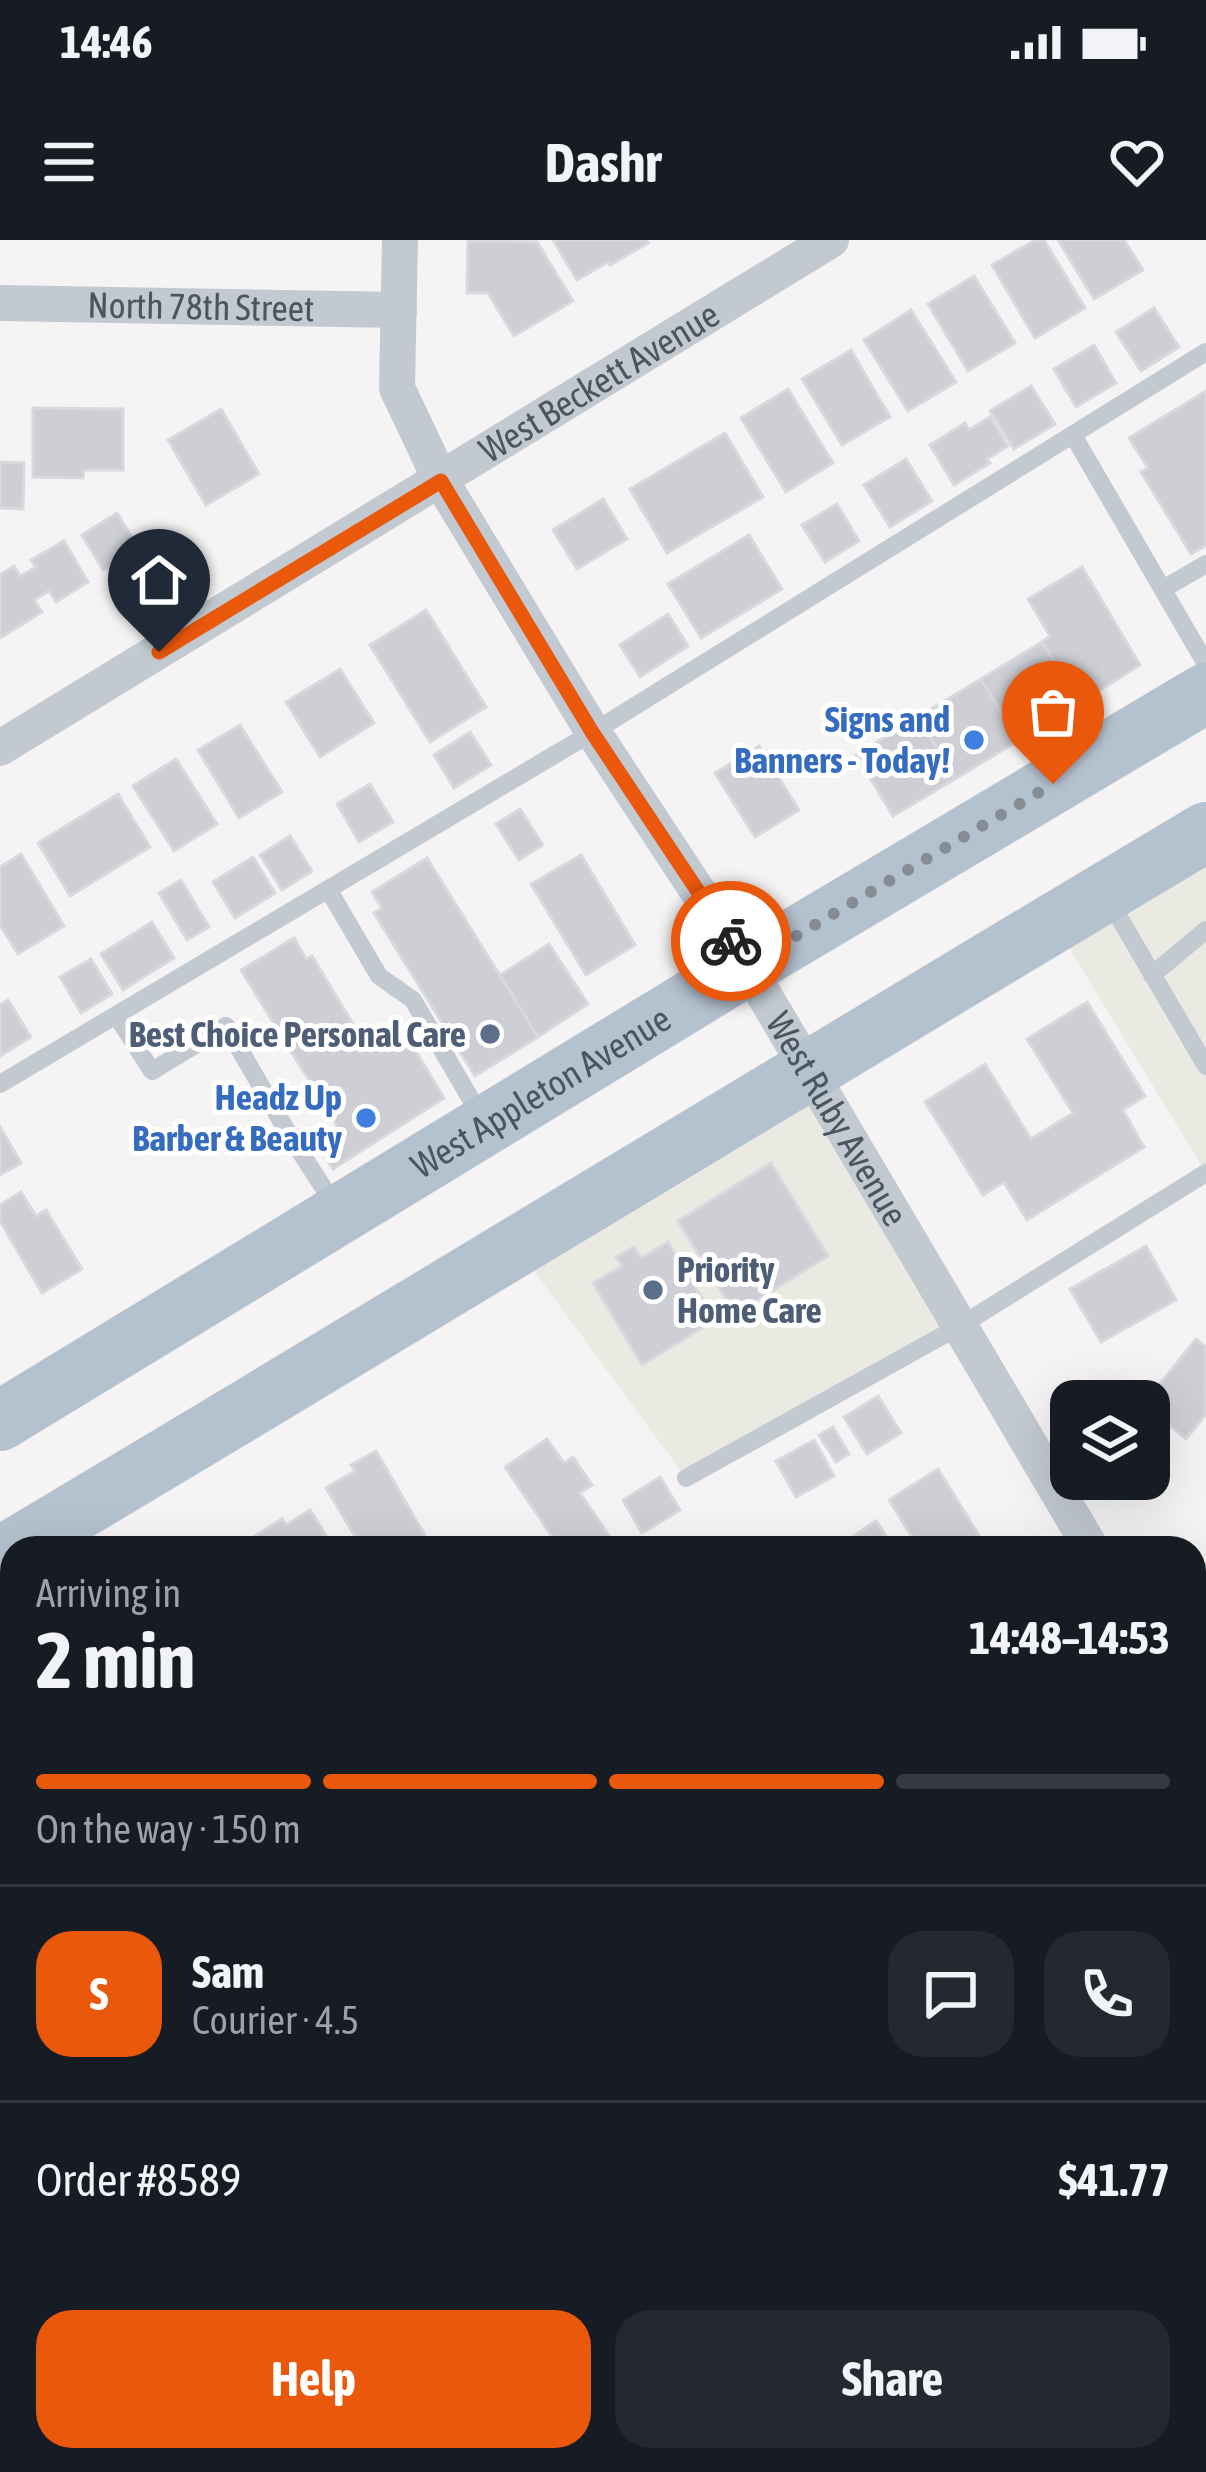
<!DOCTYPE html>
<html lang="en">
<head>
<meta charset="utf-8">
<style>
  :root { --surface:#171b24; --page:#242831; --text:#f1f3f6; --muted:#9ea1a6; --line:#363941; --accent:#ea580c }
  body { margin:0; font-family:"Asap Condensed",sans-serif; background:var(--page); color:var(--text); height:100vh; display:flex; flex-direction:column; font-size:45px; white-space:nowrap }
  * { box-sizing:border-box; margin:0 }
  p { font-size:39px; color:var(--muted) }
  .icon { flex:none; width:66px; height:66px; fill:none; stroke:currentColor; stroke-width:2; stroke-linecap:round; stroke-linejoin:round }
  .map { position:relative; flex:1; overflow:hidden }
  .panel { position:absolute; left:0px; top:1296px; width:1206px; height:936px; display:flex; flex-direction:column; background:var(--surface); border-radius:36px 36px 0 0; box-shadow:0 12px 48px #0002 }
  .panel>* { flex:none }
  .fabs { position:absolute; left:1050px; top:1140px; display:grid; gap:24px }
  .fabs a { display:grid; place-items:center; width:120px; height:120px; border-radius:24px; background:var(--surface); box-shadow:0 12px 48px #0002; font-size:60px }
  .pin { position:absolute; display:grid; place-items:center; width:102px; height:102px; color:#fff; margin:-123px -51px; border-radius:50% 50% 50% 0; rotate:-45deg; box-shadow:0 0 12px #0007 }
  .pin .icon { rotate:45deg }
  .courier { position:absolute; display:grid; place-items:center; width:120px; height:120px; margin:-60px; border:9px solid #ea580c; border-radius:50%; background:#fff; color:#222; box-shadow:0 3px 15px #0007 }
  .head em { font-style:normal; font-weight:700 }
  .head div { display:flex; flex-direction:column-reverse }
  .head { display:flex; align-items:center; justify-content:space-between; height:204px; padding:0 36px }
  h1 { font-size:78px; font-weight:700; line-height:90px }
  .bar { display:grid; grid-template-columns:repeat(4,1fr); gap:18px 12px; align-content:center; height:144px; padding:0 36px }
  .bar i { height:15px; border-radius:9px; background:var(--line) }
  .bar .active { background:var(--accent) }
  .bar p { grid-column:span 4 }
  .line { display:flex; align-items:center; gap:30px; padding:0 36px; border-top:3px solid var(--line) }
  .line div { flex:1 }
  .round { display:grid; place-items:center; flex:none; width:126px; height:126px; border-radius:36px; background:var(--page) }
  .action { display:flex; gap:24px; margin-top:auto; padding:24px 36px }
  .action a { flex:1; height:138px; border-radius:36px; background:var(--accent); color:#fff; font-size:48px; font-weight:700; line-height:138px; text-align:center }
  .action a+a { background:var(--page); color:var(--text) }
  .status { display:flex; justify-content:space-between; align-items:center; height:84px; padding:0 60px; background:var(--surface); direction:ltr }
  .status svg { height:33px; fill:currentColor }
  header { display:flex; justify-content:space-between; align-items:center; height:156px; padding:0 36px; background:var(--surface); font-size:54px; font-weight:700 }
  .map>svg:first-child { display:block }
</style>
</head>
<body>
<div class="status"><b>14:46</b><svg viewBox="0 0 49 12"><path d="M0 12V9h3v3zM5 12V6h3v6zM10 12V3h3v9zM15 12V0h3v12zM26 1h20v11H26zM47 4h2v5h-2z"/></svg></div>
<header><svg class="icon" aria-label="menu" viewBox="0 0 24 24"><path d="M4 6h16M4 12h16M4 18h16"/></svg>Dashr<svg class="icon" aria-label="heart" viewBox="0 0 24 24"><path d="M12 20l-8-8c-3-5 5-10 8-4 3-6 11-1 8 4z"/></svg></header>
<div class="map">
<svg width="1206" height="2232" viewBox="0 0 1206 2232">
  <rect width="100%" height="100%" fill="#f5f3f3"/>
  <!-- commercial -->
  <path fill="#eae9e2" d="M1206 592V933L1054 683Z
    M808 829 960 1086 686 1238 518 1009Z"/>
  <!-- building -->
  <path fill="#cdcfd5" stroke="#d7d9de" stroke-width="3" d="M553 0H646L648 3 610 25 608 22 577 40Z
    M1035 0H1044L1085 68 1035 98 992 25Z
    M1058 0H1124L1143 30 1094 59Z
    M468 1 537 2 573 61 514 96 488 53H467Z
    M974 36 1015 103 968 131 928 64Z
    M1154 68 1179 107 1141 131 1116 92Z
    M911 70 956 142 908 171 864 100Z
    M1094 105 1116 143 1076 167 1054 129Z
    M851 110 890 177 842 205 802 139Z
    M1031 146 1055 184 1014 209 990 171Z
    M788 149 833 223 786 252 741 178Z
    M1206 151V305L1191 314 1141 232 1148 228 1129 198Z
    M33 168 123 169V230H84L83 238 33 237Z
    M221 169 259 234 206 265 168 200Z
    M990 177 1008 206 987 219 990 223 954 245 930 205 965 183 969 190Z
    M725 193 763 257 667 313 630 249Z
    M906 219 932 261 890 287 864 245Z
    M0 222 24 223 23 269 0 268Z
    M603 259 627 299 577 329 553 290Z
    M837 264 859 301 825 322 802 285Z
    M117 273 139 308 103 330 82 295Z
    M749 295 782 349 701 398 668 344Z
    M64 301 88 342 56 362 49 351 34 360 42 372 0 398V335L14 326 20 336 36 327 31 320Z
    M1082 327 1140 425 1081 462 1042 402 1050 396 1028 359Z
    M426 370 486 467 430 502 370 405Z
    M668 374 688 406 640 437 620 405Z
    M1042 402 1081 462 1018 501 981 439Z
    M340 429 374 483 320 517 286 462Z
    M981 439 1018 501 955 539 918 477Z
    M918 477 955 539 893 576 856 515Z
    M240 485 282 552 239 578 198 510Z
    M470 492 491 525 454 548 434 515Z
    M759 506 799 570 755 597 715 533Z
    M176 519 217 584 174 611 133 546Z
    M370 544 393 582 359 602 337 564Z
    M118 554 150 607 70 656 38 603Z
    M520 569 543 605 519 620 496 584Z
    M290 596 312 631 282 650 260 615Z
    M21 614 64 686 18 714 0 685V627Z
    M581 615 635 705 586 735 531 644Z
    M253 617 275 653 235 678 213 642Z
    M427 618 538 797 475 836 374 673 382 668 372 652Z
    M181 640 209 687 187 700 159 653Z
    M152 682 174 718 123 750 101 714Z
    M294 698 306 719 312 716 356 789 352 792 361 808 400 785 444 858 333 929 317 903 339 889 241 730Z
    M549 704 588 764 538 797 500 735Z
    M91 719 112 754 81 773 60 737Z
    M8 760 31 797 0 816V765Z
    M1087 762 1145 856 1123 870 1144 907 1027 980 1004 942 983 955 925 862 985 824 1031 899 1073 873 1027 799Z
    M0 887 21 923 0 935Z
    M771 923 828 1016 735 1074 678 981Z
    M21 952 36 976 46 970 82 1029 42 1053 0 981V965Z
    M668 1002 715 1080 642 1125 593 1043 622 1026 616 1017 634 1007 641 1018Z
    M1146 1006 1176 1060 1101 1102 1070 1049Z
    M1196 1099 1206 1107V1174L1186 1199 1149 1169V1161H1146Z
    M878 1156 901 1193 867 1214 844 1177Z
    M833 1187 849 1214 836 1222 819 1195Z
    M547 1199 564 1223 573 1217 592 1245 580 1253 610 1297 593 1308H560L505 1227Z
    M814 1200 834 1236 796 1257 776 1221Z
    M376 1211 427 1299 411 1308H362L326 1248 355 1231 351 1225Z
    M938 1229 980 1297 962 1308H919L889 1260Z
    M660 1237 680 1270 642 1293 623 1260Z
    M310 1270 334 1308H236L282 1279 286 1285Z
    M876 1281 894 1308H835Z
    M0 1620 12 1639V1657L0 1665Z
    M12 1681V1732L10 1733 0 1717V1689Z
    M12 1812V1848L0 1828V1820Z
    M1199 1848 1203 1905 1194 1906V1849Z
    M1206 2207V2232H1169L1165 2220H1194V2210Z
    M445 2220H498L477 2232 473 2228 467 2232H445L450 2229Z
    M514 2220H588L568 2232H521Z
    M1028 2220H1082L1061 2232H1035Z"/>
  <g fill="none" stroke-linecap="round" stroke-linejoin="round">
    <!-- lane -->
    <path stroke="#c2c9d1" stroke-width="18" d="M1073 195 1206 424
      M1163 349 1206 324
      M328 649 379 736 413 760 483 880
      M1110 662 1206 826
      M1152 735 1206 690
      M116 775 152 831 226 786 287 891 337 969
      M0 844 593 492 1206 112
      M686 1238 960 1086 1206 933
      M1194 1692H1206"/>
    <!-- street -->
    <g stroke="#c2c9d1" stroke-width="36">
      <path id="s1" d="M400 0 397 148 441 241 593 492 747 726 1091 1308"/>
      <path id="s2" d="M0 63 399 70"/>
      <path id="s3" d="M0 508 831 0"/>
      <path d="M1194 1340 1206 1341"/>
      <path d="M0 2004 12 1997"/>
      <path d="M1194 2014 1206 2013"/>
      <path d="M0 2174 12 2193"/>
      <path d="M28 2220 36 2232"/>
      <path d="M752 2232 772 2220"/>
    </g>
    <!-- primary -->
    <g stroke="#b4c1cf" stroke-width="60">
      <path id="s4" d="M0 1181 747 726 1206 453"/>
      <path d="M15 1308C413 1071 808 829 1206 592"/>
    </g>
  </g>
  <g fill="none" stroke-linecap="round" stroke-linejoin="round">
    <!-- done -->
    <path stroke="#868c93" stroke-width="12" stroke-dasharray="0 21.6" d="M731 701 747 725 1053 544"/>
    <!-- route -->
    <path stroke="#ea580c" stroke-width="15" d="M159 412 441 241 592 492 731 701"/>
  </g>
  <!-- markers -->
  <g fill="#3f7fe0" stroke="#fff" stroke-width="4.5">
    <circle cx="974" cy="500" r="12"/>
    <circle cx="366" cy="878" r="12"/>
  </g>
  <g fill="#5c6f8a" stroke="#fff" stroke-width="4.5">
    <circle cx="490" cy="794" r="12"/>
    <circle cx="653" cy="1050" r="12"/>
  </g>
  <g text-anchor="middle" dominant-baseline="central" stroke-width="10" stroke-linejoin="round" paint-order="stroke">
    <!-- street labels -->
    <g font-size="36" fill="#4b5560" stroke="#fff">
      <text stroke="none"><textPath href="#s2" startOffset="201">North 78th Street</textPath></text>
      <text stroke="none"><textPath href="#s3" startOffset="702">West Beckett Avenue</textPath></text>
      <text stroke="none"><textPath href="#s4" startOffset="633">West Appleton Avenue</textPath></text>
      <text stroke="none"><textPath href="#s1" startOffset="1002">West Ruby Avenue</textPath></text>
    </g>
    <!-- shop labels -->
    <g font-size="36" font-weight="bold" fill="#366cbe" stroke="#fff" text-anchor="end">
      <text x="950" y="479">Signs and<tspan x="950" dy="41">Banners - Today!</tspan></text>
      <text x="342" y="857">Headz Up<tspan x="342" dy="41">Barber &amp; Beauty</tspan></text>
    </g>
    <!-- service labels -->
    <g font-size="36" font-weight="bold" fill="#4e5e75" stroke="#fff" text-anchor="end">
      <text x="466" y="794">Best Choice Personal Care</text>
      <text x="677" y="1029" text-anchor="start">Priority<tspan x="677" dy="41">Home Care</tspan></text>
    </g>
  </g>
</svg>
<div class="fabs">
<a><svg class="icon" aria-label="layers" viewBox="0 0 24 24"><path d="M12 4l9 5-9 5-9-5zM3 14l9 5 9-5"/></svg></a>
</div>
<div class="pin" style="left:1053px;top:544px;background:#ea580c"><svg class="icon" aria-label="bag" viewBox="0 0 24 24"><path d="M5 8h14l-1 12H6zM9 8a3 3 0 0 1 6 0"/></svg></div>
<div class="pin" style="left:159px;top:412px;background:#1f2937"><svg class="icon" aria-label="home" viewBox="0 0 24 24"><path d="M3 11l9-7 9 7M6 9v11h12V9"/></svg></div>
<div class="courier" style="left:731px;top:701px"><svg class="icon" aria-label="bike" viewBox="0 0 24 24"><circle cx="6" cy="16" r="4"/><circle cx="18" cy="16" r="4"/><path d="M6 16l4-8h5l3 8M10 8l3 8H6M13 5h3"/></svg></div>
<section class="panel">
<div class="head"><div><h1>2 min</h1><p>Arriving in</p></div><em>14:48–14:53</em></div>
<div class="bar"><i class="active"></i><i class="active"></i><i class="active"></i><i></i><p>On the way · 150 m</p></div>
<div class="line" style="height:216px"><b class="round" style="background:var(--accent);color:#fff">S</b><div><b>Sam</b><p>Courier · 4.5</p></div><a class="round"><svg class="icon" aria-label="chat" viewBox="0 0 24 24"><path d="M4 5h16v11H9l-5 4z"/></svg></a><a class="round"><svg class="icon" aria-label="phone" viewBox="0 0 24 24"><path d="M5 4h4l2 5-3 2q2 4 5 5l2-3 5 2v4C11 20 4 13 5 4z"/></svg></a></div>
<div class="line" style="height:156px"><div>Order #8589</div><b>$41.77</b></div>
<div class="action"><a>Help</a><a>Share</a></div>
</section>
</div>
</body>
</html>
